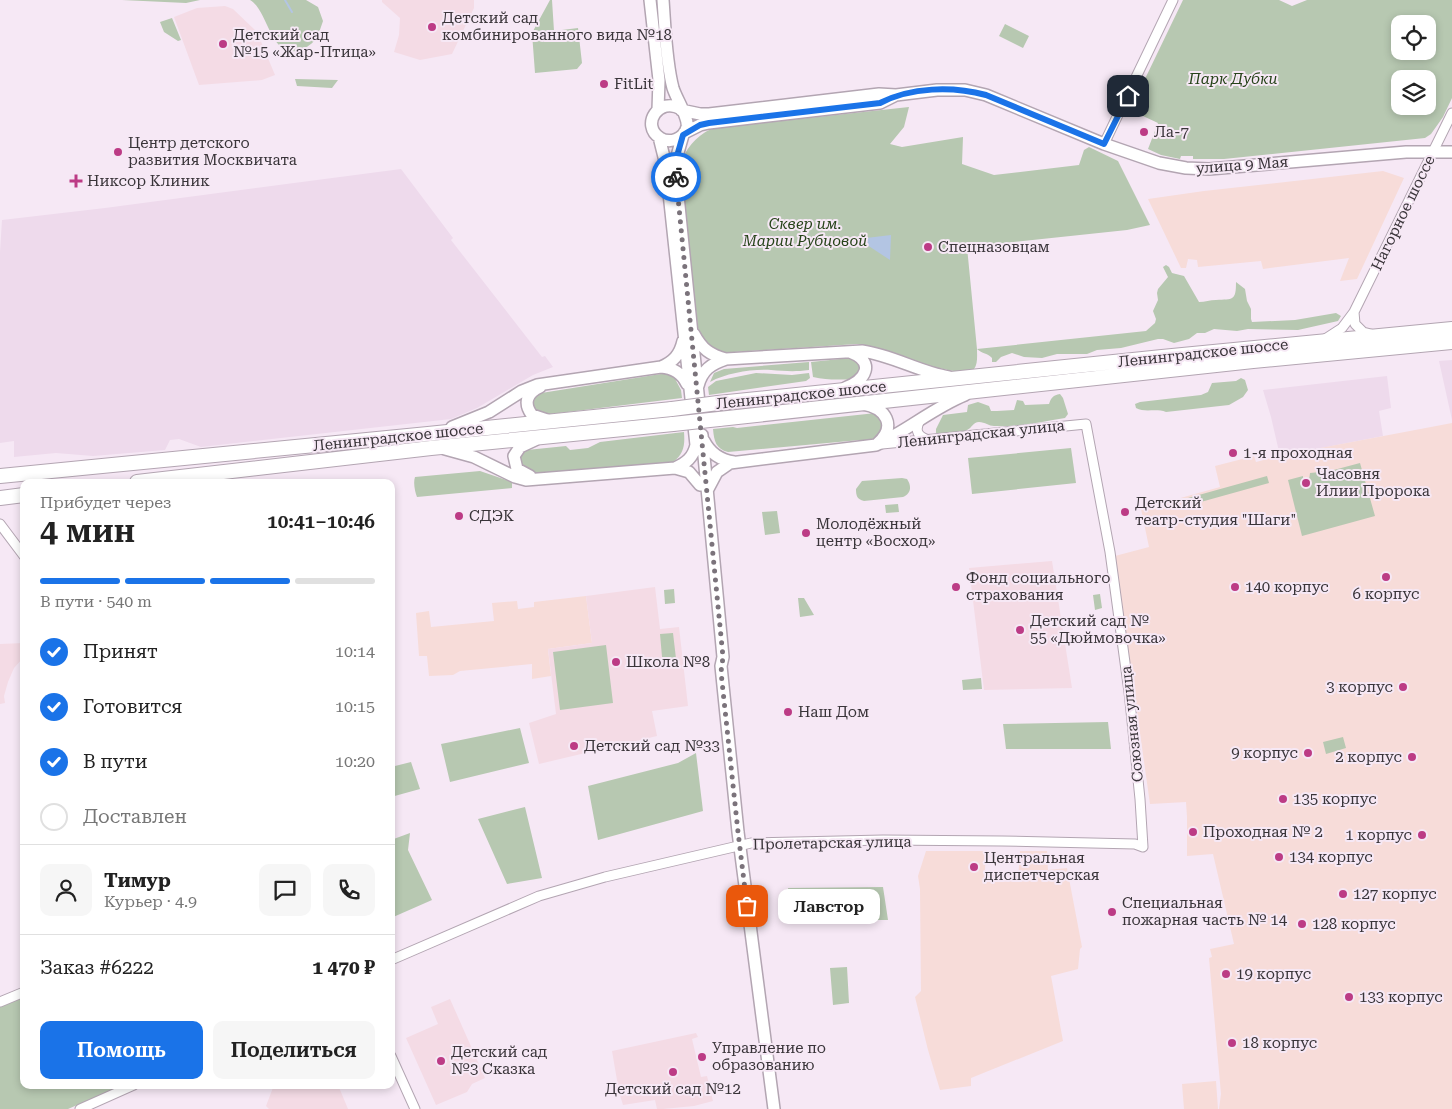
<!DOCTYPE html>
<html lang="ru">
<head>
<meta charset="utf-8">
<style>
  :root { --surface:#fff; --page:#f6f6f6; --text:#222; --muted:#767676; --line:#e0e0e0; --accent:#1a73e8 }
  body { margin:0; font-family:"Roboto Serif",serif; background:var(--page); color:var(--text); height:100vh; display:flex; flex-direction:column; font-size:19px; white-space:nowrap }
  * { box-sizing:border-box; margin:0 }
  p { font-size:16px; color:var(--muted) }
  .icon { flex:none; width:28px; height:28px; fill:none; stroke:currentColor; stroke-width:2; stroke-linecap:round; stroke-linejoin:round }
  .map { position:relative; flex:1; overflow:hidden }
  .drawer { position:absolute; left:20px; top:479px; width:375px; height:610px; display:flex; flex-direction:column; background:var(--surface); border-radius:10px; box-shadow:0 2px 8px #0003 }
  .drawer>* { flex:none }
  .tools { position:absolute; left:1391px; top:15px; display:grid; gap:10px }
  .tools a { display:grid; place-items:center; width:45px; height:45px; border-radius:10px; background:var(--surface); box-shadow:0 2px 8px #0003; font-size:25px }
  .pin { position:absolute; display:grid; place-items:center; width:42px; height:42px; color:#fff; margin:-21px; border-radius:10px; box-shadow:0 2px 8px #0006 }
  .courier { position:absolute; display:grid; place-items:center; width:50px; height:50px; margin:-25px; border:4px solid #1a73e8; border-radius:50%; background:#fff; color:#222; box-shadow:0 1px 6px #0007 }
  .bubble { position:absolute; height:35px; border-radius:10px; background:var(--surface); box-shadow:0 2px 8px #0003; font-size:16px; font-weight:600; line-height:35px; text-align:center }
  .overview em { font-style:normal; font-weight:600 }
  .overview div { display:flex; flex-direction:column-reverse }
  .overview { display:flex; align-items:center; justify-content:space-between; height:85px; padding:0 20px }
  h1 { font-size:32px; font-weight:600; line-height:38px }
  .bar { display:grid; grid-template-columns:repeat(4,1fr); gap:8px 5px; align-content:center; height:60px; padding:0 20px }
  .bar i { height:6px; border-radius:4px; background:var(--line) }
  .bar .active { background:var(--accent) }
  .bar p { grid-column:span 4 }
  .line { display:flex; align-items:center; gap:12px; padding:0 20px; border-top:1px solid var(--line) }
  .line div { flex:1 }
  .round { display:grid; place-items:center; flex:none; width:52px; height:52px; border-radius:10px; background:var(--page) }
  ol { padding:0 20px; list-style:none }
  li { display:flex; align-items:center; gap:15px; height:55px }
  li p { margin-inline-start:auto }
  li .icon { padding:5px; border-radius:50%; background:var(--accent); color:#fff; stroke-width:4 }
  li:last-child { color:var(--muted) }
  li i { width:28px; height:28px; border:2px solid var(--line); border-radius:50% }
  .action { display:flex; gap:10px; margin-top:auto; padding:10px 20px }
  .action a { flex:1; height:58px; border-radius:10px; background:var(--accent); color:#fff; font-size:20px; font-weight:600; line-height:58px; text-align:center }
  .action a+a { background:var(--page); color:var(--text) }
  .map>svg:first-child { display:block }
</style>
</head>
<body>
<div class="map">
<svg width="1452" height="1109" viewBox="0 0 1452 1109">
  <rect width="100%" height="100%" fill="#f6e8f5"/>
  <!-- built -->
  <path fill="#eedaec" d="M401 169 453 238 451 240 542 357 545 356 553 367 533 375 477 408 451 419 201 447 179 439 170 440 165 450 93 456 56 453 14 457V441L0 443V252L2 220 105 208Z
    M1452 360V420L1439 361Z
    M1387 376 1391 408 1379 411 1383 436 1280 456 1271 417 1263 390Z"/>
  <!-- industrial -->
  <path fill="#f7dcd9" d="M1383 171 1404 178 1357 279 1340 281 1349 258 1263 269 1261 261 1198 267 1197 260 1188 259 1186 268H1181L1148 199 1204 191Z
    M1452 423V1109H1219L1221 1094 1209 958 1212 957 1210 949 1234 944 1213 854 1187 856V817L1186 802 1150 804 1115 556 1149 547 1141 509 1220 487 1215 466 1254 456 1256 462 1278 456Z
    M586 596 592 643 548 649 551 676 532 679V664L460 671 453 675 429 676 427 656H419L416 613 429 611 431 627 494 621 492 603 517 601 518 609 534 607V602Z
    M926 851H986L985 870 1002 873V882L1018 880 1020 851H1047L1048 870 1067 868 1082 947 1080 949 1078 969 1051 976 1063 1041 971 1078V1086L940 1090 928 1050 915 997 921 991 920 889 918 876Z
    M1216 1081 1218 1109H1184L1182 1084Z"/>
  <!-- education -->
  <path fill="#f4dbe5" d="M382 0H474V8L452 54 420 60 394 52 399 35 400 18 382 2Z
    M225 6 233 9 257 32 275 75 262 80 199 85 174 17 197 8Z
    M1052 561 1072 688 984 690 969 568Z
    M655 587 660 629 679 627 688 706 652 711 657 736 539 764 529 723 556 714 548 649 592 643 586 596Z
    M24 643V657L14 668 8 682 4 696 5 703 0 704V644Z
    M450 999 485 1078 472 1084 467 1092 436 1105 406 1038 438 1024 431 1007Z
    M696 1033 698 1037 692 1039 701 1077 707 1076 713 1101 694 1106 663 1109H657L655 1100 623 1105 619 1092 612 1051Z
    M274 1085H338L348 1109H269L266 1106Z"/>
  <!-- green -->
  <path fill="#b7c8b1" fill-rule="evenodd" d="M122 0H200L186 3Z
    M250 0H306L318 7 323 21C318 36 316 44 300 50 270 60 269 11 250 0Z
    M550 0H552L554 31 578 28 582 63 577 69 535 73 532 33Z
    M1183 0H1279L1292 6 1307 0H1452V98L1443 117 1431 134 1425 138 1224 159H1193V156H1181L1180 159 1161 155 1148 149 1158 123 1130 110ZM1400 24H1428V51H1400ZM1400 79H1428V106H1400Z
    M172 18 181 40 178 41 164 32 160 22Z
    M1005 24 1029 36 1023 48 999 36Z
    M295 79 338 80 332 88 297 86Z
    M909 107 904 127 890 144 902 147 963 137 962 164 994 175 1079 165 1084 150 1089 147 1118 161 1150 225 1127 230 967 247 977 349 1146 331 1155 323 1156 319 1153 311 1158 300 1157 293 1158 289 1168 277 1163 267 1166 265 1169 267 1172 273 1184 276 1199 302C1205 302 1210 300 1216 300 1233 299 1236 301 1236 282L1245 289 1247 301 1251 309V319L1252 322 1295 320 1336 313 1341 316 1338 321 1298 330 1248 329 1237 331 1214 329 1205 333H1197L1189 339 1174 343 1163 339H1158L1121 348 1097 350 1087 354H1057L1042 358 1024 357 1012 353 1001 357 996 362H992V358C988 353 982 354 977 349 977 355 978 364 974 369 963 382 876 347 857 344L719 353 704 346 698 328 681 176C682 170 681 164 683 159 687 146 702 131 715 128Z
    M850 358C865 364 861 369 853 379 839 380 826 380 813 377L811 362Z
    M809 362V370C794 372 785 371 771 370 751 369 727 373 710 382L714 373 724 369Z
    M667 373 673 375 681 390 682 398 543 415 536 414 531 402 535 394Z
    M756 373 792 375 809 373 810 378 806 381 709 395 708 387 716 381Z
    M1241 378 1245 380 1248 390 1243 397 1229 405 1166 412C1156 408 1145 413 1136 408L1135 404 1140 402 1201 395 1208 392 1212 383 1236 381Z
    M1060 394 1063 398 1068 414 1065 418C1042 422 1017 427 994 426 989 426 985 422 979 422 973 422 972 428 967 430 958 434 945 437 936 433V429L943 415 967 412 968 405 978 402 989 406 991 411H997L1014 410 1017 400 1023 401 1025 405 1049 404C1051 398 1053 395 1060 394Z
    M876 413C888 422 880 432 873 441L860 440 728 452C716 449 714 441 713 429L733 427 737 428Z
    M684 432C685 445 684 454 673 462L534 475 519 465 520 454 527 450 566 446 570 450 588 448 600 442Z
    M1071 448 1076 483 972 494 968 458Z
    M1360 463 1375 516 1302 536 1288 480 1303 476V486L1308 487 1310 473 1330 471Z
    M480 471 512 482V488L417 497C415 492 413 483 415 477Z
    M1267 476 1269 483 1190 505 1188 498Z
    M902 478 907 479C912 486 911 494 903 497L864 501C857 499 856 496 856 489L862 481Z
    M898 504 899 512 886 513 885 505Z
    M777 511 780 533 765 535 762 512Z
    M674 589 675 603 665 604 664 590Z
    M1100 594 1102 608 1095 610 1093 595Z
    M798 598H804L814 615 800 617Z
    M673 633 677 667 663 668 660 634Z
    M606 645 613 703 560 710 553 652Z
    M981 678 982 689 963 690 962 680Z
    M1108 722 1111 749H1006L1003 724Z
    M520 728 529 763 450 782 441 744Z
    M1343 737 1346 748 1326 754 1323 742Z
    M696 753 703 811 598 840 588 786 678 763Z
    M411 762 420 789 391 797V767Z
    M525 807 542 878 507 884 478 819Z
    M410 833 408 850 432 900 391 918V840Z
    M883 887 888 920H793L788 888Z
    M847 967 849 1003 833 1005 830 968Z
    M24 996V1085H123L68 1109H0V1007Z"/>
  <!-- water -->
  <path fill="#b3c5e3" d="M891 235 890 260 858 239Z"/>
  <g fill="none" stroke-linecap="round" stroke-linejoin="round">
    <!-- stream -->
    <path stroke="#b3c5e3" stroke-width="2" d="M285 0 292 12"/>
    <!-- minor casing -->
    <g stroke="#b3a5b2" stroke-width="11">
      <path id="minor" d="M1104 144 1173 0
        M1354 312 1355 324 1363 332 1371 334
        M1325 339 1342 328 1354 312 1452 113
        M920 420C914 431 918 437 929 440
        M0 524 24 556
        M391 960 539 896 605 877 751 843 883 840 1002 841 1135 844 1143 847 1140 799 1129 692 1110 552 1086 424 882 444
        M0 1002 24 992
        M391 1056 415 1109
        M80 1109 134 1085"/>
    </g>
    <!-- major casing -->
    <g stroke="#b3a5b2" stroke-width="14">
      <path id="major" d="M650 0 659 80 658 110
        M663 0C665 27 666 62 673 88 676 98 689 118 687 127 684 139 670 144 660 138 640 125 659 96 681 109
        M681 110 700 114H709L879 94 896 95 937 90H965L986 95 1104 144 1159 163 1186 168 1209 169 1233 167 1406 152H1452
        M684 133 700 125 709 123 880 103 894 96
        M683 135 677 156 676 176 700 413
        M659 137 666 165 696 445C693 458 686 463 675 468
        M694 334C702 349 710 355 726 359
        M661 367C673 362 680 355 683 341
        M698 386C702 370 711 364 726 359L862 351C892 355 919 372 949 377
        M540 387C527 393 523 403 532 415L547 420
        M845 388C866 380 876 362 850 352
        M863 404C886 408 897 426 878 443
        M452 427 489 412 522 391 537 385 661 367C673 368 682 373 687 384
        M702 435 723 657 721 666 738 832 774 1109
        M704 441C710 453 720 460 734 462
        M445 449 474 457 515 477 526 480 675 468 689 472 700 485
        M530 476 517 469 514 456 520 447 535 440
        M708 489 717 472 730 463 876 445C907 431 933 408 965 395"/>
    </g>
    <!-- highway casing -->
    <g stroke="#b3a5b2" stroke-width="16">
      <path id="highway" d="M718 403 1162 357 1452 329
        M719 419 1253 361 1452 342
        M0 476 428 434 672 409
        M137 482 431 448 673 424
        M0 498 24 495"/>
    </g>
    <!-- minor -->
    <use href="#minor" stroke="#fff" stroke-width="9"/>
    <!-- major -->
    <use href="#major" stroke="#fff" stroke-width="11"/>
    <!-- highway -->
    <use href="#highway" stroke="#fff" stroke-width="14"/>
    <!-- highway-bridge casing -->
    <g stroke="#b3a5b2" stroke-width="16" stroke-linecap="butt">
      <path id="highway-bridge" d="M672 409 718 403
        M673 424 719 419"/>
    </g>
    <!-- highway-bridge -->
    <use href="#highway-bridge" stroke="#fff" stroke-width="14"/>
  </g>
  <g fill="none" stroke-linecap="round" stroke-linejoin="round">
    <!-- done -->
    <path stroke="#7b737b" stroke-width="5" stroke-dasharray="0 9" d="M676 177 723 657 721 672 738 832 747 906"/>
    <!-- route -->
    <path stroke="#1a73e8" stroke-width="6" d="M676 177 677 156 683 135 700 125 709 123 880 103C911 87 952 86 986 95L1104 144 1128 96"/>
  </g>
  <!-- markers -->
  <g fill="#bc3b85" stroke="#f6e8f5" stroke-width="2">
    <circle cx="432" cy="27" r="5"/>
    <circle cx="223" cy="44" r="5"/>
    <circle cx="604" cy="84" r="5"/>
    <circle cx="1144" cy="132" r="5"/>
    <circle cx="118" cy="152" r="5"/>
    <path d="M73.5 173.5h5v5h5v5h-5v5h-5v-5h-5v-5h5z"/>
    <circle cx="928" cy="247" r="5"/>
    <circle cx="1233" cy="453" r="5"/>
    <circle cx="1306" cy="483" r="5"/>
    <circle cx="1125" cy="512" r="5"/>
    <circle cx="459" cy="516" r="5"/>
    <circle cx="806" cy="533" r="5"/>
    <circle cx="1386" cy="577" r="5"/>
    <circle cx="956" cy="587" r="5"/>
    <circle cx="1235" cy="587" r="5"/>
    <circle cx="1020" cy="630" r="5"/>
    <circle cx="616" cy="662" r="5"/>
    <circle cx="1403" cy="687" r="5"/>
    <circle cx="788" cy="712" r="5"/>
    <circle cx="574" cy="746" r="5"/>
    <circle cx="1308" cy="753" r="5"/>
    <circle cx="1412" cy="757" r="5"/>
    <circle cx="1283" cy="799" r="5"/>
    <circle cx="1193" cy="832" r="5"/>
    <circle cx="1422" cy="835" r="5"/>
    <circle cx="1279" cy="857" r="5"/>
    <circle cx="974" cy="867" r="5"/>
    <circle cx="1343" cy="894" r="5"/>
    <circle cx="1112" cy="912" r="5"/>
    <circle cx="1302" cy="924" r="5"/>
    <circle cx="1226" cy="974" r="5"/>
    <circle cx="1349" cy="997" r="5"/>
    <circle cx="1232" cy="1043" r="5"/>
    <circle cx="702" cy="1057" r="5"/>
    <circle cx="441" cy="1061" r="5"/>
    <circle cx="673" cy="1072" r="5"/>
  </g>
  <g text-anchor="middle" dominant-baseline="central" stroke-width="4" stroke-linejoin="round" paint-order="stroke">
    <!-- poi labels -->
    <g font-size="15" fill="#393439" stroke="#f6e8f5" text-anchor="start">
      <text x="442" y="18">Детский сад<tspan x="442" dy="17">комбинированного вида №18</tspan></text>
      <text x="233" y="35">Детский сад<tspan x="233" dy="17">№15 «Жар-Птица»</tspan></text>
      <text x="614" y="84">FitLit</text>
      <text x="1154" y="132">Ла-7</text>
      <text x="128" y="143">Центр детского<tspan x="128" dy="17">развития Москвичата</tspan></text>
      <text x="87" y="181">Никсор Клиник</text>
      <text x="938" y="247">Спецназовцам</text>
      <text x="1243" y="453">1-я проходная</text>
      <text x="1316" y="474">Часовня<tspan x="1316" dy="17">Илии Пророка</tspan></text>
      <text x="1135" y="503">Детский<tspan x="1135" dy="17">театр-студия "Шаги"</tspan></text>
      <text x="469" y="516">СДЭК</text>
      <text x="816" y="524">Молодёжный<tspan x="816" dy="17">центр «Восход»</tspan></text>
      <text x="966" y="578">Фонд социального<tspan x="966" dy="17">страхования</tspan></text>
      <text x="1245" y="587">140 корпус</text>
      <text x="1386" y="594" text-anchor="middle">6 корпус</text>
      <text x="1030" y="621">Детский сад №<tspan x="1030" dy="17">55 «Дюймовочка»</tspan></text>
      <text x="626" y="662">Школа №8</text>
      <text x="1393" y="687" text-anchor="end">3 корпус</text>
      <text x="798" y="712">Наш Дом</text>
      <text x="584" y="746">Детский сад №33</text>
      <text x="1298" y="753" text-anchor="end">9 корпус</text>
      <text x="1402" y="757" text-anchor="end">2 корпус</text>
      <text x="1293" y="799">135 корпус</text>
      <text x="1203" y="832">Проходная № 2</text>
      <text x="1412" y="835" text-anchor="end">1 корпус</text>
      <text x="1289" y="857">134 корпус</text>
      <text x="984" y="858">Центральная<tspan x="984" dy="17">диспетчерская</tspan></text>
      <text x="1353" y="894">127 корпус</text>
      <text x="1122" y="903">Специальная<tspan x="1122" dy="17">пожарная часть № 14</tspan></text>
      <text x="1312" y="924">128 корпус</text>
      <text x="1236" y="974">19 корпус</text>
      <text x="1359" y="997">133 корпус</text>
      <text x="1242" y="1043">18 корпус</text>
      <text x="712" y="1048">Управление по<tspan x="712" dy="17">образованию</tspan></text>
      <text x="451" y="1052">Детский сад<tspan x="451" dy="17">№3 Сказка</tspan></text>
      <text x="673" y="1089" text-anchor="middle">Детский сад №12</text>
    </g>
    <!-- park labels -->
    <g font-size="15" font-style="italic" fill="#264319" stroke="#f6e8f5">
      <text x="1233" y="79">Парк Дубки</text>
      <text x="805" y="224">Сквер им.<tspan x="805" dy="17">Марии Рубцовой</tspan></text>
    </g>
    <!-- street labels -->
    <g font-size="15" fill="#393439" stroke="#f6e8f5">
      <text transform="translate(1242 165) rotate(-4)">улица 9 Мая</text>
      <text transform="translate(1403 213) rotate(-64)">Нагорное шоссе</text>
      <text transform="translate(1203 353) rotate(-6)">Ленинградское шоссе</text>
      <text transform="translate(801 395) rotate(-6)">Ленинградское шоссе</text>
      <text transform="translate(981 434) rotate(-6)">Ленинградская улица</text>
      <text transform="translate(398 437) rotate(-6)">Ленинградское шоссе</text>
      <text transform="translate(1132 724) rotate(-96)">Союзная улица</text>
      <text transform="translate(832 843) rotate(-1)">Пролетарская улица</text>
    </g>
  </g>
</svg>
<div class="tools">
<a><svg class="icon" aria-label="locate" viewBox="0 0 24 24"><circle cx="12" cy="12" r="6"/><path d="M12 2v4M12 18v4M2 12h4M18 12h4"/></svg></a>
<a><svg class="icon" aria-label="layers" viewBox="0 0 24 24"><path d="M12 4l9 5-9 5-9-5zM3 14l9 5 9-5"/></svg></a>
</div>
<div class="pin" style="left:747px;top:906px;background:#ea580c"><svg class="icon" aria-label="bag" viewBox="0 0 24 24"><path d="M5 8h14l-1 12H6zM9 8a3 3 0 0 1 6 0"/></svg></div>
<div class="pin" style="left:1128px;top:96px;background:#1f2937"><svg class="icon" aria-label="home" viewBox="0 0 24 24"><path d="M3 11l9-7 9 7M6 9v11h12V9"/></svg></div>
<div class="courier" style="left:676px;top:177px"><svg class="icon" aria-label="bike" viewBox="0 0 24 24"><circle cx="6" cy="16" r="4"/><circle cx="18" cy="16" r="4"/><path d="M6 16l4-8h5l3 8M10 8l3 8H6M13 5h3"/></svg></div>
<div class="bubble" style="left:778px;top:889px;width:102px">Лавстор</div>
<section class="drawer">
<div class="overview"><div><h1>4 мин</h1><p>Прибудет через</p></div><em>10:41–10:46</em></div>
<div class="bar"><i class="active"></i><i class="active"></i><i class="active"></i><i></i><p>В пути · 540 m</p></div>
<ol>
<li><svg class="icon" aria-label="check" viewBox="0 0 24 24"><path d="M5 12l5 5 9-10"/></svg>Принят<p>10:14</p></li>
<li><svg class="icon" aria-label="check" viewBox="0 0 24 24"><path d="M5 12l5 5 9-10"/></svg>Готовится<p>10:15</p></li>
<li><svg class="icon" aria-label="check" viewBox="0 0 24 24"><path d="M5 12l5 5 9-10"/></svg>В пути<p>10:20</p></li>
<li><i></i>Доставлен</li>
</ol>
<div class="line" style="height:90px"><a class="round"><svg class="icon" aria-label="person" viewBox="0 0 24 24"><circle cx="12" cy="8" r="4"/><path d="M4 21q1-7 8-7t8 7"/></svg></a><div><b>Тимур</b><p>Курьер · 4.9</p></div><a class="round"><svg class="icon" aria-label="chat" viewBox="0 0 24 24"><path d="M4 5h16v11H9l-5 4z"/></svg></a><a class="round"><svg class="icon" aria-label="phone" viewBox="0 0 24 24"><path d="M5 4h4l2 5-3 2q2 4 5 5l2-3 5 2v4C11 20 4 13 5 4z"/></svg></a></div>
<div class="line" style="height:65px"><div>Заказ #6222</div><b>1 470 ₽</b></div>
<div class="action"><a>Помощь</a><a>Поделиться</a></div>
</section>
</div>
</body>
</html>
